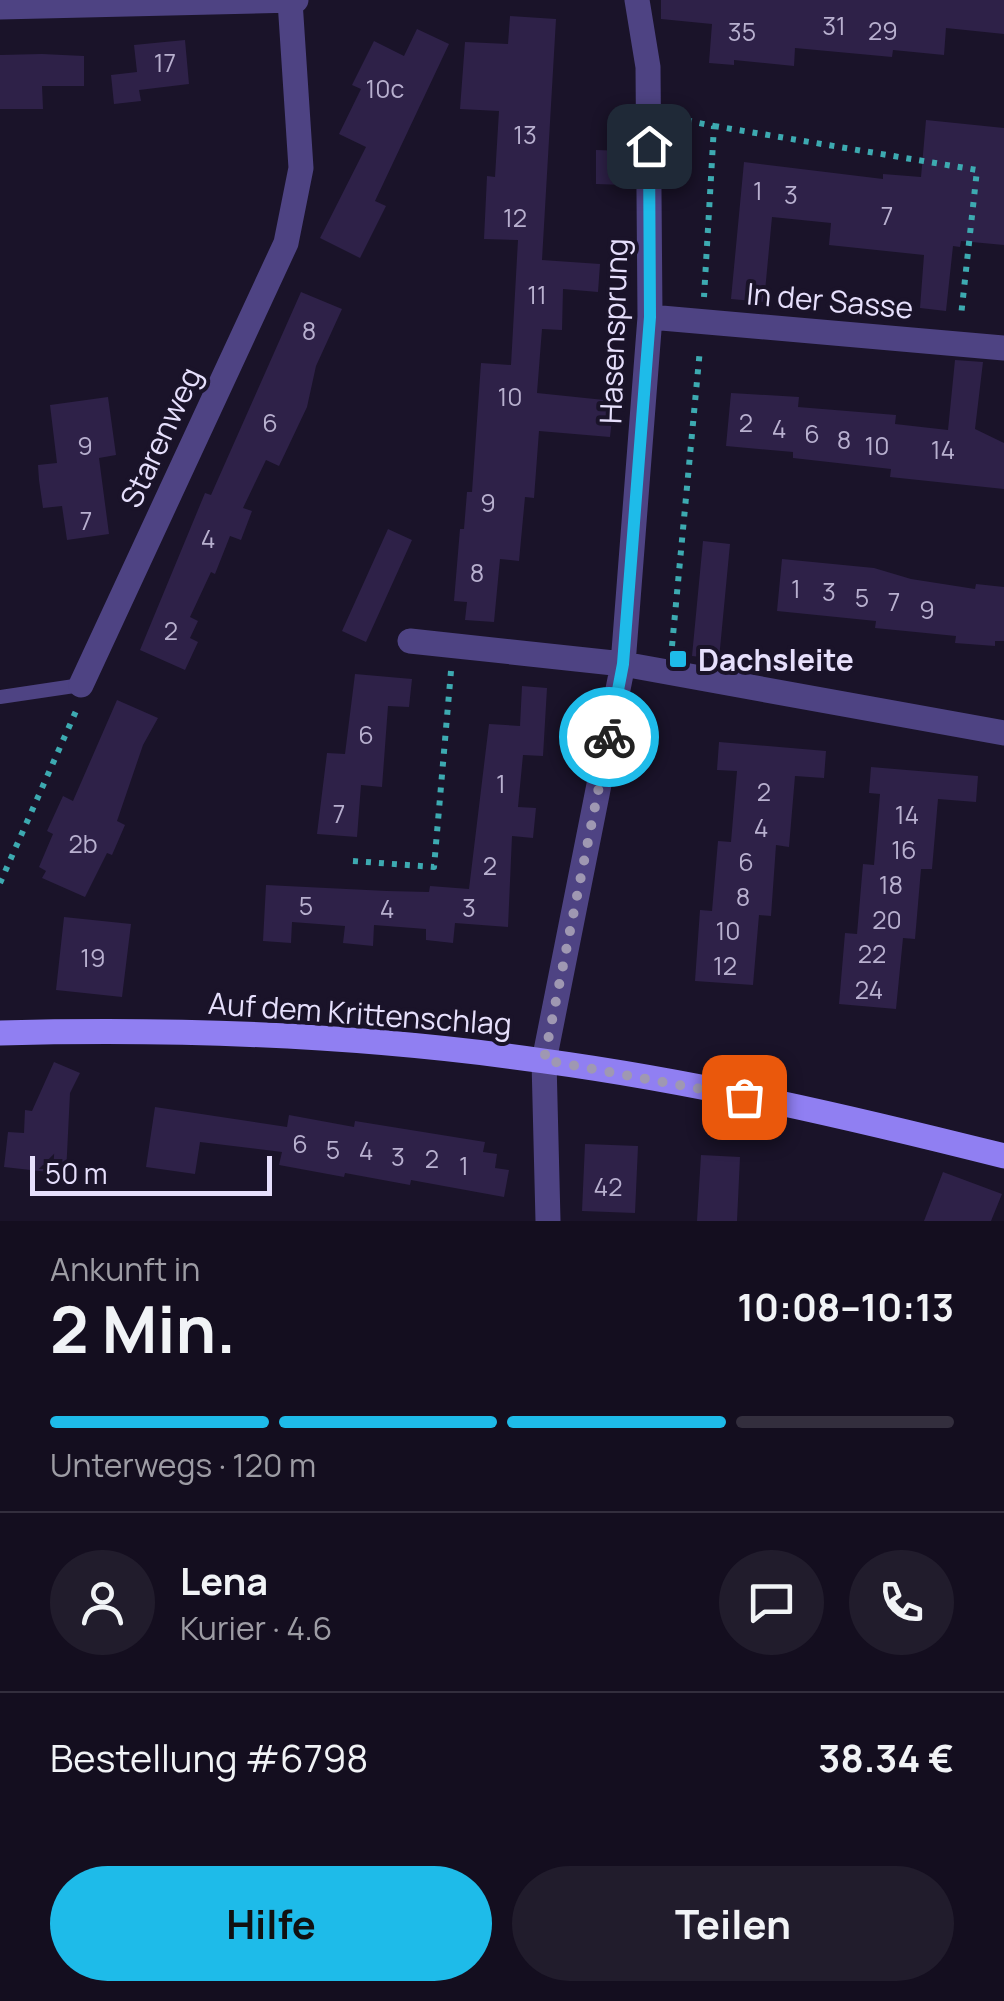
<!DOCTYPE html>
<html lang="de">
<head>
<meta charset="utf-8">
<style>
  :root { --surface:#140e1f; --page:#211c2c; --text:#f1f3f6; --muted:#9d9ca4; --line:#332e3d; --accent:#1ebbe9 }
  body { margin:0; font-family:Manrope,sans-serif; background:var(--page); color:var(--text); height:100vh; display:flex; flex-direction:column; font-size:38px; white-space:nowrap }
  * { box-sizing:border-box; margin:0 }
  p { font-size:32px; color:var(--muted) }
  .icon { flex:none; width:55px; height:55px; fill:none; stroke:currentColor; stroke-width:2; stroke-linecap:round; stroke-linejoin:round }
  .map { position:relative; height:1221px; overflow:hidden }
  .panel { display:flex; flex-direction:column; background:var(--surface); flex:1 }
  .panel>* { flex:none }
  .scale { position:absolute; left:30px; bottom:25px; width:242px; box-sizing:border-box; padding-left:10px; border:5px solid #e6dffc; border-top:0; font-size:28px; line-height:35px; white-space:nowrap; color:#e6dffc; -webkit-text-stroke:8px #1a1329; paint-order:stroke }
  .pin { position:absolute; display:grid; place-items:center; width:85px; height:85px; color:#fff; margin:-42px; border-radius:20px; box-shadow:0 5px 15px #0006 }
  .courier { position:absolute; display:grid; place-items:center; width:100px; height:100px; margin:-50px; border:8px solid #1ebbe9; border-radius:50%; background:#fff; color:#222; box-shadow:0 2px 12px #0007 }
  .head em { font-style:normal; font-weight:700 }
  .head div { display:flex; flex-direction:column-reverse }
  .head { display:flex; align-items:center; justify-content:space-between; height:170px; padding:0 50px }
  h1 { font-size:65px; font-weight:700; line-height:75px }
  .bar { display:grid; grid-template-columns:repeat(4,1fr); gap:15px 10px; align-content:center; height:120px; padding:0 50px }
  .bar i { height:12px; border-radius:8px; background:var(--line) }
  .bar .on { background:var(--accent) }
  .bar p { grid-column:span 4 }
  .line { display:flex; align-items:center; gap:25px; padding:0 50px; border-top:2px solid var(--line) }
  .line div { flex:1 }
  .round { display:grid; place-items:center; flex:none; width:105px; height:105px; border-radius:52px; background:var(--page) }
  .primary-button { display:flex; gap:20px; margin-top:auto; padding:20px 50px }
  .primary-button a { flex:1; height:115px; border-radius:60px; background:var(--accent); color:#111; font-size:40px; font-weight:700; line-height:115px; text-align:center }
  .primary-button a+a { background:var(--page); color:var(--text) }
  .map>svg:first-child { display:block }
</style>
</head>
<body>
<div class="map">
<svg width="1004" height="1221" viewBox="0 0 1004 1221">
  <rect width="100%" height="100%" fill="#1a1329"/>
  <!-- building -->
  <path fill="#2e2148" d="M661 0H1004V34L946 28 944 55 893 50 892 57 795 48 794 66 734 60V65L709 63 712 24 661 19Z
    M510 16 556 19 542 260 600 264 598 292 563 289 562 330 542 329 537 393 614 401 610 437 539 431 534 498 525 497 519 561 500 559 494 622 465 620 467 602 454 601 460 529H464L467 492H472L481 363 511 365 518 240 484 239 487 176 495 177 499 111 460 109 465 42 508 44Z
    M417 29 449 44 375 201 386 206 360 258 320 238 366 147 339 134 361 89 352 85 374 41 404 56Z
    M185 40 189 84 139 90 141 101 114 104 111 75 137 72 134 45Z
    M42 54 84 56V86H42L43 109H0V55Z
    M926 120 1004 128V245L961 241 960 247 953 246 946 311 920 308 924 255 829 245 831 223 772 217 764 302 731 299 744 162 883 179V174L921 177Z
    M596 150 625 151V185L596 184Z
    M301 292 342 309 316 366 307 407 279 466 266 460 243 508 252 511 241 540 230 536 215 574 211 572 190 617 198 621 190 638 198 642 185 670 140 650 205 493 211 495Z
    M955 360 983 362 975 429 1004 443V489L890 477 891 469 793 458V452L726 446 731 393 799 397 798 407 896 415 895 424 948 430Z
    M108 397 116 455 99 458 109 534 67 540 62 506 43 508 39 480 38 465 57 463 50 405Z
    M388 529 412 540 366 642 342 631Z
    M703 541 730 544 719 659 692 656Z
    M782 559 874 568 911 579 975 589 976 584 1004 587V641H995V646L955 643 956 636 875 628 876 621 777 611Z
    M355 674 412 679 409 707 388 706 382 787 361 785 357 837 317 834 327 753 345 754Z
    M522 686 547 688 543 756 523 755 518 807 536 808 533 838 512 836 508 927 455 923 453 943 426 940V929L374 925 373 946 343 943 345 926 292 922 291 943 263 941 266 885 387 891 429 892 430 886 469 889 489 724 520 726Z
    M117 700 158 718 143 745 117 821 125 825 112 855 107 853 85 897 42 878 46 871 39 867 53 834 47 831 63 796 73 801Z
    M719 742 826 751 824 778 795 776 789 847 776 845 771 916 759 915 753 985 695 981 700 910 712 911 718 841 731 842 737 771 717 770Z
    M871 767 978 776 976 802 938 799 932 869H921L915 939 903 938 896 1009 839 1004 845 933 857 934 863 864 874 865 880 794 869 793Z
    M64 917 131 924 122 997 56 990Z
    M54 1062 80 1073 70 1093 66 1174 4 1167 8 1132 24 1133 25 1110 32 1111Z
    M155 1107 287 1127 289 1115 354 1127 355 1121 485 1142 483 1152 497 1154 495 1168 509 1170 504 1197 411 1180 410 1185 345 1173 344 1177 279 1165 282 1152 200 1142 195 1174 146 1167Z
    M585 1144 638 1146 635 1213 582 1211Z
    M701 1155 740 1157 737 1221H697Z
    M943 1172 1002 1194 991 1221H924Z"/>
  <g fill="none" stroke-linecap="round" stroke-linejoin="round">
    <!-- path -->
    <path stroke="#3daab1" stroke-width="6" stroke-dasharray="5 8" stroke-linecap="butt" d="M674 118 714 126 704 297
      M714 126 977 170 961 316
      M672 646 700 349
      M353 861 434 867 451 671
      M0 883 76 711"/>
    <!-- lane -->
    <path stroke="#4e4383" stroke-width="14" d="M0 697 81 685"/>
    <!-- street -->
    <path stroke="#4e4383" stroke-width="25" d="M0 7 296 0
      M650 317 1004 348
      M410 641 623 664 1004 733
      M81 685 286 243 301 168 290 1
      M548 1221 544 1061 623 664 650 317 648 67 637 0"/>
    <!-- secondary -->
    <path stroke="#907ff2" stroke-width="25" d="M0 1033C181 1028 365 1035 544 1061 699 1082 853 1118 1004 1156"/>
  </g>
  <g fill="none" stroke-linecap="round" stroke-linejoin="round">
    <!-- done -->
    <path stroke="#9f98b2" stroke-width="10" stroke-dasharray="0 18" d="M609 737 544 1060 744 1097"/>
    <!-- route -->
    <path stroke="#1ebbe9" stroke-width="12" d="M609 737 623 664 650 317 649 146"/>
  </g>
  <!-- markers -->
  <rect fill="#1ebbe9" stroke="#1a1329" stroke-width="4" x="668" y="649" width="20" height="20" rx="5"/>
  <g text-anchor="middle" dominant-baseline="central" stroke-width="8" stroke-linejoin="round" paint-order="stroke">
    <!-- number labels -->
    <g font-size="25" fill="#b8b0cf">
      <text x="834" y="25">31</text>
      <text x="883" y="30">29</text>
      <text x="742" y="31">35</text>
      <text x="165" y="62">17</text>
      <text x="385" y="88">10c</text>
      <text x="525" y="134">13</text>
      <text x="758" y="190">1</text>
      <text x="791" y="194">3</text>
      <text x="887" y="215">7</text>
      <text x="515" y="217">12</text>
      <text x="537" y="294">11</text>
      <text x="309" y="330">8</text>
      <text x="510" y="396">10</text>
      <text x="270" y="422">6</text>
      <text x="746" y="422">2</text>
      <text x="779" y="428">4</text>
      <text x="812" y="433">6</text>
      <text x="844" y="439">8</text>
      <text x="85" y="445">9</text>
      <text x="877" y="445">10</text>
      <text x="943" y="449">14</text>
      <text x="488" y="502">9</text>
      <text x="86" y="520">7</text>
      <text x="208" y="538">4</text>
      <text x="477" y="572">8</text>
      <text x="796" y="588">1</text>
      <text x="829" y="591">3</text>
      <text x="862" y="597">5</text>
      <text x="894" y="601">7</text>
      <text x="927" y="609">9</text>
      <text x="171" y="630">2</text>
      <text x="366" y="734">6</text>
      <text x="501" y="783">1</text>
      <text x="764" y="791">2</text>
      <text x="339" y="813">7</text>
      <text x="907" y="814">14</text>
      <text x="761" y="827">4</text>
      <text x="83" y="843">2b</text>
      <text x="904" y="849">16</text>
      <text x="746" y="861">6</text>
      <text x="490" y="865">2</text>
      <text x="891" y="884">18</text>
      <text x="743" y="896">8</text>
      <text x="306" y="905">5</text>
      <text x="469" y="907">3</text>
      <text x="387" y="908">4</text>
      <text x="887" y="919">20</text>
      <text x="728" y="930">10</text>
      <text x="872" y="953">22</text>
      <text x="93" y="957">19</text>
      <text x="725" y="965">12</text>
      <text x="869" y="989">24</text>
      <text x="300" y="1143">6</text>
      <text x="333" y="1149">5</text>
      <text x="366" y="1150">4</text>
      <text x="398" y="1156">3</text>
      <text x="432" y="1158">2</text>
      <text x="464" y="1165">1</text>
      <text x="608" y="1186">42</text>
    </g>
    <!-- street labels -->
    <g font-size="30" fill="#e6dffc" stroke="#1a1329">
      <text transform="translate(830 300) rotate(5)">In der Sasse</text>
      <text transform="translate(613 331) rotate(-88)">Hasensprung</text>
      <text transform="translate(160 437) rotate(-65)">Starenweg</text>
      <text transform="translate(360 1013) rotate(4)">Auf dem Krittenschlag</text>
    </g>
    <!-- poi labels -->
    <g font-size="30" font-weight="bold" fill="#e6dffc" stroke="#1a1329" text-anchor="start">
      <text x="698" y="659">Dachsleite</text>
    </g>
  </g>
</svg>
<div class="scale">50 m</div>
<div class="pin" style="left:744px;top:1097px;background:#ea580c"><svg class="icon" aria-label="bag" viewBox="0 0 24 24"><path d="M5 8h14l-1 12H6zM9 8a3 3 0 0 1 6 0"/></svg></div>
<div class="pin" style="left:649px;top:146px;background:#1f2937"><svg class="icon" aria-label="home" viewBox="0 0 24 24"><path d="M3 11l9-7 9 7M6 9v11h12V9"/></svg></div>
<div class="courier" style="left:609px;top:737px"><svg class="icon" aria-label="bike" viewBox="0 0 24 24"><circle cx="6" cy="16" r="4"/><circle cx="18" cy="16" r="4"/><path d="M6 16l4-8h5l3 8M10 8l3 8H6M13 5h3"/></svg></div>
</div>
<section class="panel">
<div class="head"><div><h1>2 Min.</h1><p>Ankunft in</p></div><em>10:08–10:13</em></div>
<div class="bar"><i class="on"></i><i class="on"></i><i class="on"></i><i></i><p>Unterwegs · 120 m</p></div>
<div class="line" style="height:180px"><a class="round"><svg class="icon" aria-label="person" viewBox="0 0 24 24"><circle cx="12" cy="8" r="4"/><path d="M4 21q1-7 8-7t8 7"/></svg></a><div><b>Lena</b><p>Kurier · 4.6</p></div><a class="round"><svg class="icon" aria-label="chat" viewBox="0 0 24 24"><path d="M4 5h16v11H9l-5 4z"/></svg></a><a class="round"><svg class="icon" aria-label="phone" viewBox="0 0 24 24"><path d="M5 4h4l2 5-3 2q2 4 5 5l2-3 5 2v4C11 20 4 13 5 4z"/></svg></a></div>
<div class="line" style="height:130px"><div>Bestellung #6798</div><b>38.34 €</b></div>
<div class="primary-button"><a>Hilfe</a><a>Teilen</a></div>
</section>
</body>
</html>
